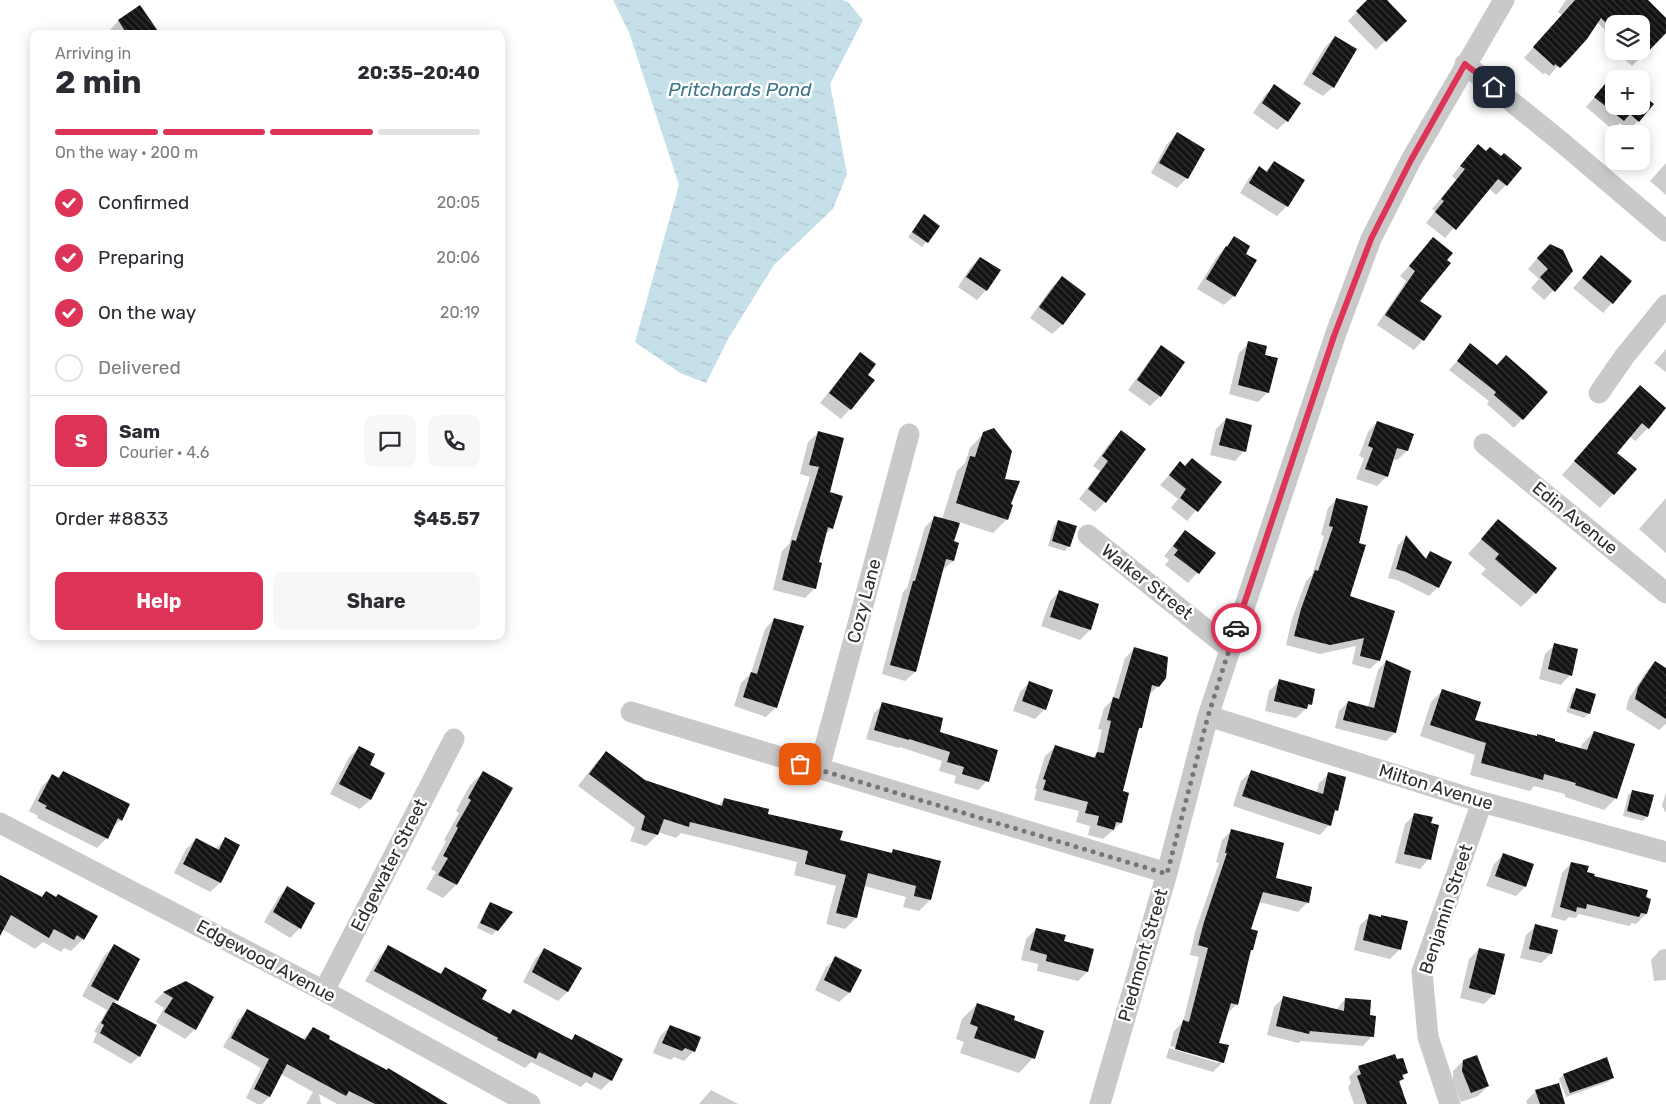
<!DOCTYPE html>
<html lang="en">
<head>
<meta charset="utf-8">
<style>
  :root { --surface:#fff; --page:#f7f7f7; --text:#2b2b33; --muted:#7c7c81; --line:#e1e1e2; --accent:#dd3356 }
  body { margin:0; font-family:Rubik,sans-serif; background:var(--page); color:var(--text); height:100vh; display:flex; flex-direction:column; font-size:19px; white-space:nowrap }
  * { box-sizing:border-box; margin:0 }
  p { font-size:16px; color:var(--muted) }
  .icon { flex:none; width:28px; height:28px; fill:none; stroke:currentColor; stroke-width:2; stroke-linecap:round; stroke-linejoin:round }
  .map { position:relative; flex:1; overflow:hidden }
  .details { position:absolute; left:30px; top:30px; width:475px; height:610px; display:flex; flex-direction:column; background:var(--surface); border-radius:10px; box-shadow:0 2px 12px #0003 }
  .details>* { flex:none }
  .controls { position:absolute; left:1605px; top:15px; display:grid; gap:10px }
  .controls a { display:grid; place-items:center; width:45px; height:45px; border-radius:10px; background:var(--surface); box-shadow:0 2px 12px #0003; font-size:25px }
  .pin { position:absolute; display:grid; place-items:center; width:42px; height:42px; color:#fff; margin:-21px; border-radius:10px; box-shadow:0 2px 8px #0006 }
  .courier { position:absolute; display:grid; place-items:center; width:50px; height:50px; margin:-25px; border:4px solid #dd3356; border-radius:50%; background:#fff; color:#222; box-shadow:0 1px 6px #0007 }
  .head em { font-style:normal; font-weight:700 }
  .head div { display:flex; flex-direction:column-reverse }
  .head { display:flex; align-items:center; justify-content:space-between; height:85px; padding:0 25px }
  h1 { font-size:32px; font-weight:700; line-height:38px }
  .bar { display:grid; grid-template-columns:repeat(4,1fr); gap:8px 5px; align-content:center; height:60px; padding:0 25px }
  .bar i { height:6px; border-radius:4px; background:var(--line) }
  .bar .current { background:var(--accent) }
  .bar p { grid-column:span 4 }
  .line { display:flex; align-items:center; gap:12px; padding:0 25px; border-top:1px solid var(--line) }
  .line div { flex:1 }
  .round { display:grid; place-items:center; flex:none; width:52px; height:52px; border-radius:10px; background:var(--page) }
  ol { padding:0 25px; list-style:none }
  li { display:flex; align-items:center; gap:15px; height:55px }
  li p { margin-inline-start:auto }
  li .icon { padding:5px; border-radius:50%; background:var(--accent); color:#fff; stroke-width:4 }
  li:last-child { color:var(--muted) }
  li i { width:28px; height:28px; border:2px solid var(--line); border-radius:50% }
  .primary-button { display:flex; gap:10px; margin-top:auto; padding:10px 25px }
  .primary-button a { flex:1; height:58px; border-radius:10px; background:var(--accent); color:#fff; font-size:20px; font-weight:700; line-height:58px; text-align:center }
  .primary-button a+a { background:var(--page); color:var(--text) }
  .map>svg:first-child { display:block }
</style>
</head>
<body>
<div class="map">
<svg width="1666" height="1104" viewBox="0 0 1666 1104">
  <defs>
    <pattern id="water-ripples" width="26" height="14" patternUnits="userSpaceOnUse" patternTransform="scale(1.25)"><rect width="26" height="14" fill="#c6e0e9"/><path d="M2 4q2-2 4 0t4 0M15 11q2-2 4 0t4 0" fill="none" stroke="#aac0c8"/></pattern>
    <pattern id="building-back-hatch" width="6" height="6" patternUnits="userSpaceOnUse" patternTransform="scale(1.25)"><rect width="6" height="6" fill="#131313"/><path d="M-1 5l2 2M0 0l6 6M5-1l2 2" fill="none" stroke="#363636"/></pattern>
  </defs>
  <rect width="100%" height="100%" fill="#fff"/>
  <!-- water -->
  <path fill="url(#water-ripples)" d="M613 0H842L848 2 863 20 830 84 847 174 833 209 774 265 728 339 706 383 680 373 635 342 679 185 629 32Z"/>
  <!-- shadow -->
  <path fill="#0003" d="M1369 0H1389L1387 2 1405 21 1376 50 1348 21Z
    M1566 0H1639L1666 19V31L1632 66 1621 56 1625 51H1641V24H1614V39L1597 22 1549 76 1545 73 1543 74 1524 58 1562 15 1558 12Z
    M140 6 159 34H111L109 31 118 21Z
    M1335 37 1333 87 1323 96 1303 84 1325 47Z
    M1615 73 1614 79V106L1652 105 1629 131 1620 123 1613 130 1586 107Z
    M1275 86 1287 121 1277 130 1253 113 1265 95Z
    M1177 134 1187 178 1177 188 1151 173 1167 144Z
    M1469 155 1506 185 1496 195 1488 188 1445 238 1426 223 1435 211 1432 209 1456 180 1452 176Z
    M1274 162 1303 180 1287 206 1277 216 1240 193 1249 178 1259 168 1265 172Z
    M1666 163V195L1650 181Z
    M920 221 939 227 922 247 908 237Z
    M1234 238 1244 254 1234 296 1224 305 1197 289 1216 258Z
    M1433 239 1418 301 1423 340 1414 350 1377 325 1406 281 1400 276Z
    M1540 255 1572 271 1544 300 1531 288 1539 279 1528 269Z
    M1601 257 1612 303 1603 313 1573 288Z
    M980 258 986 290 977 300 958 287 970 268Z
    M1062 277 1084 294 1062 325 1052 334 1030 318 1052 287Z
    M1249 343 1263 355 1268 392 1258 402 1229 394 1239 353Z
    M1471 345 1496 366 1546 392 1514 428 1487 404 1489 401 1449 370Z
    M1162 347 1160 396 1150 406 1128 390 1152 357Z
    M1666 349V372L1654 363Z
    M860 354 866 375 850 409 841 419 820 403 851 364Z
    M1640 387 1648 428 1635 441 1629 436 1616 453 1635 469 1600 508 1562 475Z
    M1226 419 1244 451 1235 461 1210 455 1216 429Z
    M1377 422 1412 435 1407 451 1397 460 1392 459 1387 476 1377 486 1356 479 1364 458 1359 456 1368 432Z
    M1121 431 1144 449 1105 502 1095 512 1079 499 1100 471 1093 466 1111 441Z
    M818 433 829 492 832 528 824 536 817 563 815 588 805 598 773 590 782 551 789 544 810 477 800 474 808 442Z
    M984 433 1003 480 1009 505 1007 519 993 533 959 522 953 542 958 544 953 561 943 570H942L915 672 905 681 882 674 903 592 907 588 925 527 935 517 942 519 957 471 965 463 970 448Z
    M1180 463 1185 467 1220 482 1187 521 1171 508 1178 499 1160 485Z
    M1666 498V553L1639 529Z
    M1337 499 1357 544 1348 597 1379 660 1370 669 1352 664 1356 646 1320 654 1286 645 1292 619 1306 581 1312 575 1324 536 1321 535 1328 508Z
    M1058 521 1069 546 1065 551 1048 546 1054 526Z
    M1498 521 1535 593 1521 607 1481 574 1486 569 1468 554Z
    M1185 531 1214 554 1188 583 1165 565 1169 560 1164 556Z
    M1406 537 1424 559 1430 553 1438 587 1429 596 1397 580 1388 578 1398 545Z
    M1059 592 1098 605 1090 630 1080 640 1041 626 1050 601Z
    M774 619 776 707 766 717 734 706 741 683 751 673 765 629Z
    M1555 645 1570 675 1561 685 1539 679 1545 654Z
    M1135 648 1158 686 1148 696 1141 728 1136 732 1122 792 1121 823 1103 839 1088 835 1090 826 1076 822 1079 811 1034 800 1037 789H1035L1045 756 1055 747 1092 758 1097 753 1102 730 1098 729 1104 708 1113 699 1125 658Z
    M1386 661 1395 733 1386 741 1335 728 1339 711 1348 702 1368 707 1378 670Z
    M1655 662 1666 669V724L1659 730 1626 709 1629 698 1646 672Z
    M1279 681 1311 704 1296 718 1265 711 1269 691Z
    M1030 682 1045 709 1035 719 1013 711 1020 692Z
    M1577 690 1594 695 1588 714 1584 718 1566 712 1572 694Z
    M1442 691 1474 721 1536 737 1537 736 1581 749 1582 744 1594 732 1634 745 1615 799 1604 810 1565 797V794L1534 786 1530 791 1470 775 1475 755 1420 736 1431 702Z
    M883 704 938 733 987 781 978 790 954 783 956 776 939 771 942 761 900 747 899 748 866 739 874 713Z
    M359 748 368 766 383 774 370 800 360 809 330 794 349 757Z
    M606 753 644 781 718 806 724 799 839 841 890 854 894 850 940 862 930 900 919 911 903 907 906 897 864 886 856 918 845 929 826 924 836 886 794 875 797 862 681 833 676 838 658 832 657 835 646 846 630 841 635 828 578 786 595 764Z
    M63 772 121 820 111 829 106 839 97 848 37 818 38 816 29 811 42 786 52 776 57 778Z
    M484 772 511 788 456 885 443 898 426 889 436 872 431 869 446 841 444 840 459 813 456 811 470 785Z
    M1251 772 1316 794 1319 783 1329 774 1337 810 1333 813 1329 825 1320 835 1233 806 1241 781Z
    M1633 791 1647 816 1643 821 1623 816 1628 795Z
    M1666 792V813L1662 806Z
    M1415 814 1429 859 1420 869 1395 863 1405 824Z
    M1232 830 1274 879 1308 902 1298 912 1259 902 1249 930 1252 950 1249 953 1237 1004 1227 1014 1218 1043 1223 1062 1213 1072 1166 1058 1169 1048 1218 1063V1060L1170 1046 1174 1031 1183 1022 1199 957 1190 955 1195 932 1219 863 1216 862 1222 840Z
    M196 839 215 849 225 839 220 883 210 892 174 873 186 849Z
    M1503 855 1525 887 1516 896 1486 886 1494 864Z
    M1571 863 1592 877 1649 899 1646 914 1636 924 1632 923 1629 926 1579 914 1575 918 1569 917 1565 921 1551 917 1562 873Z
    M0 877 41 898 46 892 83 939 71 951 64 948 61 952 43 942 35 949 2 929 0 933Z
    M287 888 300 928 290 938 264 922 278 898Z
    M491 903 497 930 492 935 477 928 486 908Z
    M1370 916 1380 918 1382 916 1400 949 1390 959 1354 950 1360 925Z
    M1536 926 1551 954 1541 963 1520 958 1526 935Z
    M1036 929 1063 942 1087 972 1078 981 1037 971 1038 964 1021 960 1026 939Z
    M114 946 117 1000 113 1003 155 1025 139 1056 131 1064 93 1042 97 1033 94 1032 107 1010 82 996 104 956Z
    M388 947 439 975 445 969 480 999 509 1015 513 1011 571 1040 575 1036 611 1080 601 1090 586 1082 581 1087 531 1062 525 1068 365 981 379 957Z
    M544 949 580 969 567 992 558 1001 523 982 535 959Z
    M1479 949 1494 994 1484 1004 1460 998 1469 959Z
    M1666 949V980L1654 981 1651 960 1660 950Z
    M836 958 849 993 839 1002 815 990 826 967Z
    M186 983 213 998 195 1029 185 1039 156 1022 164 1008 154 1002 163 993Z
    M1284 997 1336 1010 1345 999 1369 1016 1372 1036 1363 1046 1301 1041 1298 1043 1267 1035 1274 1007Z
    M977 1004 1012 1021 1033 1058 1019 1073 960 1053 964 1042 956 1039 962 1019Z
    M247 1011 302 1040 313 1028 327 1039 438 1104H337L319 1094 321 1104H306L313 1092 281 1074 269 1097 262 1104H257L246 1098 261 1068 223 1047 238 1020Z
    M670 1026 694 1051 684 1061 674 1057 671 1060 653 1053 660 1036Z
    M1463 1061 1488 1086 1478 1096 1461 1102 1453 1081V1071Z
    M1359 1067 1406 1073 1399 1083 1406 1104H1354L1348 1087 1351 1083 1349 1077Z
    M1563 1075 1613 1077 1608 1082 1566 1097 1559 1079Z
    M711 1090 738 1104H699Z
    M1536 1091 1564 1104H1527L1526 1101Z"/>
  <!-- building -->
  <path fill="url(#building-back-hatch)" d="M1367 0H1387L1407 21 1386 42 1356 11Z
    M1575 0H1648L1666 18V33L1642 58 1635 51H1641V24H1614V31L1601 18 1587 39 1569 59 1560 68 1555 64 1554 66 1533 47Z
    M140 5 160 34H127L118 20Z
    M1335 36 1357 49 1334 88 1312 74Z
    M1615 72 1624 79H1614V106H1641V94L1654 104 1639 122 1630 114 1624 121 1594 97Z
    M1274 84 1301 103 1288 122 1262 103Z
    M1177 132 1205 149 1188 179 1159 163Z
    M1478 144 1486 151 1490 147 1501 156 1504 153 1522 168 1507 186 1498 179 1456 230 1435 212 1444 201 1441 199 1465 169 1460 166Z
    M1274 161 1305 180 1288 207 1249 183 1259 166 1267 172Z
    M924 214 940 226 928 243 912 232Z
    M1234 236 1250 246 1246 254 1257 260 1235 297 1206 279 1226 246 1227 247Z
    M1433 237 1453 253 1447 260 1451 263 1420 301 1442 316 1424 341 1385 315 1415 271 1409 266Z
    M1550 244 1563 250 1573 271 1555 292 1540 277 1548 269 1537 258Z
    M1601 255 1632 281 1613 304 1582 278Z
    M980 257 1001 270 987 291 966 277Z
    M1062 276 1086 294 1063 325 1039 307Z
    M1248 341 1267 346 1265 355 1278 358 1269 393 1238 385Z
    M1470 343 1497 365 1506 355 1548 392 1523 420 1494 395 1496 392 1457 361Z
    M1161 345 1185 362 1161 397 1137 380Z
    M860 352 876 364 868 375 875 380 851 410 829 393Z
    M1640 385 1666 408 1649 429 1642 423 1617 453 1637 469 1614 495 1574 461Z
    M1226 418 1252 425 1246 452 1219 445Z
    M1377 421 1414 434 1408 451 1397 448 1388 477 1365 469 1373 448 1368 446Z
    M994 428 1012 451 1005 479 1020 481 1011 504 1013 505 1008 520 956 503 970 456 975 457 983 432Z
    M1121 430 1146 449 1106 503 1088 489 1108 461 1102 456Z
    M818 431 844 438 830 492 843 496 833 529 828 527 819 562 822 563 816 589 782 580 792 540 796 541 819 467 809 465Z
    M1192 458 1222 482 1198 512 1180 498 1186 489 1169 475 1180 461 1185 466Z
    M1336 498 1368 506 1359 543 1366 545 1350 596 1395 611 1380 661 1360 656 1364 638 1330 645 1294 636 1301 609 1315 570 1318 571 1333 527 1329 526Z
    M934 516 960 523 954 541 959 543 954 561 946 559 916 672 890 665 913 581H915Z
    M1498 519 1557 568 1536 594 1495 559 1499 554 1481 539Z
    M1058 520 1077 526 1070 547 1052 541Z
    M1185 530 1216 553 1199 574 1174 555 1178 550 1173 546Z
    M1406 535 1426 559 1430 551 1452 562 1439 588 1406 572 1396 569Z
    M1059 590 1099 604 1091 630 1050 617Z
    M774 618 804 626 777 708 743 697 751 672 757 674Z
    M1554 643 1578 649 1572 676 1548 669Z
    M1134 647 1168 657 1166 678 1159 687 1152 685 1142 728H1139L1123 791 1129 793 1122 823 1116 822 1114 830 1097 825 1099 816 1085 813 1088 802 1043 790 1046 780 1043 779 1055 745 1095 758 1097 752 1104 753 1111 721 1107 720 1113 697 1119 699Z
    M1386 660 1411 671 1396 733 1343 720 1348 701 1374 708Z
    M1655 661 1666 668V719L1635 699 1638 687Z
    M1279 679 1315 689 1312 705 1308 704 1307 709 1274 701Z
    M1029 681 1053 690 1046 710 1022 701Z
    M1576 688 1596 694 1590 714 1570 708Z
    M1442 689 1481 702 1475 720 1537 736V734L1555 739V741L1587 750 1594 731 1635 744 1617 799 1575 785 1576 783 1544 774 1543 780 1481 763 1486 743 1430 725Z
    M882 702 943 718 940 732 998 750 989 782 962 774 964 767 947 762 950 752 909 739V740L874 730Z
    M359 746 375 754 370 765 385 773 371 800 339 784Z
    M606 751 645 780 722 806 724 798 769 809 768 814 843 831 840 840 892 853 893 849 941 861 931 900 914 896 916 886 868 873 857 918 836 913 846 875 805 864 808 851 690 822 689 827 664 819 658 835 641 830 645 816 589 774Z
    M1251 770 1323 794 1328 772 1346 777 1338 811 1335 810 1331 826 1242 796Z
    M63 771 130 804 122 821 118 818 108 839 45 808 47 806 38 801 52 774 59 778Z
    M483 771 513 788 457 885 438 875 448 858 443 856 458 828 456 826 471 800 468 798Z
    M1632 790 1654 795 1648 817 1627 811Z
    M1414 813 1433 817 1431 823 1439 825 1431 860 1404 854Z
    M1231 829 1284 843 1276 878 1312 887 1309 903 1263 892 1251 929 1258 931 1253 950H1251L1238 1005 1231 1003 1219 1043 1229 1045 1224 1063 1175 1049 1183 1020 1189 1022 1208 948 1198 945 1204 922 1227 853H1225Z
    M225 837 240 845 221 883 183 864 196 838 219 850Z
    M1503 853 1534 864 1526 887 1495 876Z
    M1571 862 1589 866 1587 872 1595 874 1594 876 1648 890 1646 897 1651 899 1647 914 1641 913 1639 917 1587 904 1586 909 1577 907 1576 912 1560 907Z
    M0 875 42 897 46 891 56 897 58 894 98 916 84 940 77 935 74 940 54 929 49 938 11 915 0 936Z
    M287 886 315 903 301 929 273 912Z
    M490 902 513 912 498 931 480 923Z
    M1369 914 1381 917V915L1408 921 1401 950 1363 940Z
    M1535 924 1558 930 1552 954 1529 949Z
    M1036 928 1066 935 1064 941 1094 949 1088 972 1046 961 1047 955 1030 950Z
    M114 944 140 959 118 1001 91 986Z
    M388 945 441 974 445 967 487 990 482 999 510 1014 513 1009 572 1040 575 1034 623 1059 612 1081 594 1072 592 1078 539 1052 536 1059 497 1040 498 1038 374 971Z
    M544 948 582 968 568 992 532 972Z
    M1479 948 1505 954 1495 995 1469 988Z
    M835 956 862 970 850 993 824 980Z
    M186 981 214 997 196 1030 164 1012 173 998 163 992Z
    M1283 996 1344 1011 1345 998 1371 1000 1370 1015 1376 1016 1374 1037 1310 1031 1309 1034 1276 1026Z
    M113 1002 157 1025 140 1057 100 1033 104 1025 101 1023Z
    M977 1003 1015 1016 1014 1020 1044 1031 1035 1059 974 1038 978 1027 970 1024Z
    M247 1009 305 1040 313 1027 330 1036 329 1039 387 1070 388 1068 448 1104H375L349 1091 346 1096 287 1064 270 1097 254 1089 269 1059 231 1038Z
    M670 1025 701 1037 695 1052 685 1048 682 1051 662 1043Z
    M1395 1054 1397 1059 1403 1058 1408 1073 1402 1075 1404 1079 1399 1081 1407 1104H1367L1357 1076 1361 1074 1358 1066Z
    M1477 1055 1489 1086 1471 1093 1462 1071 1463 1060Z
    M1607 1057 1614 1078 1570 1093 1563 1074Z
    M1559 1083 1565 1104H1540L1535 1090Z"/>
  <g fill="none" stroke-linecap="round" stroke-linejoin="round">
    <!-- minor -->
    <path stroke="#c9c9c9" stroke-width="21" d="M1465 64 1565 145 1666 231
      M1599 393 1624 357 1666 305
      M1484 444 1666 593
      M1088 535 1229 648
      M631 712 1167 873
      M1208 716 1482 802 1666 852
      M819 769 909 434
      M0 823 324 991 530 1104
      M324 991 454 739
      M1100 1104 1167 873 1208 716 1335 336 1371 239 1411 160 1504 0
      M1450 1104 1428 1037 1422 972 1482 802"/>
  </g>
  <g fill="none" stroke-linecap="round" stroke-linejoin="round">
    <!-- done -->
    <path stroke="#767676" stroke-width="5" stroke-dasharray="0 9" d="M800 764 1167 874 1208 716 1236 628"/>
    <!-- route -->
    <path stroke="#dd3356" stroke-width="6" d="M1236 628 1334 336 1371 239 1411 160 1465 64 1494 87"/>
  </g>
  <g text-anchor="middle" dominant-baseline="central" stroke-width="5" stroke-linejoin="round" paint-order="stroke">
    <!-- street labels -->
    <g font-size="18" fill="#2c2c2c" stroke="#fff">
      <text transform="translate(1575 518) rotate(39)">Edin Avenue</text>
      <text transform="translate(1147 582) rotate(38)">Walker Street</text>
      <text transform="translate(864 601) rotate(-75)">Cozy Lane</text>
      <text transform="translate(1436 787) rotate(17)">Milton Avenue</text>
      <text transform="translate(389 865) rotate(-63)">Edgewater Street</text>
      <text transform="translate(1446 909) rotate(-72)">Benjamin Street</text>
      <text transform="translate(1143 955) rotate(-74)">Piedmont Street</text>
      <text transform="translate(266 961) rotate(28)">Edgewood Avenue</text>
    </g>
    <!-- water labels -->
    <g font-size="19" font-style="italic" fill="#3e7689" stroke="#fff">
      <text x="740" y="89">Pritchards Pond</text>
    </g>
  </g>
</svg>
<div class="controls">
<a><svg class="icon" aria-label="layers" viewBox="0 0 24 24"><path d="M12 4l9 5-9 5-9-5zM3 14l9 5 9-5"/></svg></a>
<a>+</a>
<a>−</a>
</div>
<div class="pin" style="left:800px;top:764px;background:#ea580c"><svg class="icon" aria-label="bag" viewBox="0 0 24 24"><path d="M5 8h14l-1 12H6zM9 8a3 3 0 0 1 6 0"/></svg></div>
<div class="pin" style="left:1494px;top:87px;background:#1f2937"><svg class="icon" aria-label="home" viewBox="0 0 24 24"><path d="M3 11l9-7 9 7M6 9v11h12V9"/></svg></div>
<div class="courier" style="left:1236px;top:628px"><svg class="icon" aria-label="car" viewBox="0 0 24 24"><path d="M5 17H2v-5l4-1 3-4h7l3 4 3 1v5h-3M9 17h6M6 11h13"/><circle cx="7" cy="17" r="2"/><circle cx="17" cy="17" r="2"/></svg></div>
<section class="details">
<div class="head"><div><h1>2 min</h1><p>Arriving in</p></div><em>20:35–20:40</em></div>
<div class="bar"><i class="current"></i><i class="current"></i><i class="current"></i><i></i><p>On the way · 200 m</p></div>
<ol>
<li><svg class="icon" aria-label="check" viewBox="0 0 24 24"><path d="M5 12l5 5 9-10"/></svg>Confirmed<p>20:05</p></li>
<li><svg class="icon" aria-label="check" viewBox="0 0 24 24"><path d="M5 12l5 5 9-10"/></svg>Preparing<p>20:06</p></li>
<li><svg class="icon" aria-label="check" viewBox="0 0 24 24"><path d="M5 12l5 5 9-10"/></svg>On the way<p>20:19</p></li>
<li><i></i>Delivered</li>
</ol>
<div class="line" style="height:90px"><b class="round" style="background:var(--accent);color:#fff">S</b><div><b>Sam</b><p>Courier · 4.6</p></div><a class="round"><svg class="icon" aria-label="chat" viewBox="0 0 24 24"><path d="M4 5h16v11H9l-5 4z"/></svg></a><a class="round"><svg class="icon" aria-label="phone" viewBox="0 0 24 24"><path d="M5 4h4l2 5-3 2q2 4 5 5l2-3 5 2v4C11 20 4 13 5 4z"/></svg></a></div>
<div class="line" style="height:65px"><div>Order #8833</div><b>$45.57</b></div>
<div class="primary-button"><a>Help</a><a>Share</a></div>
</section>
</div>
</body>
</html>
